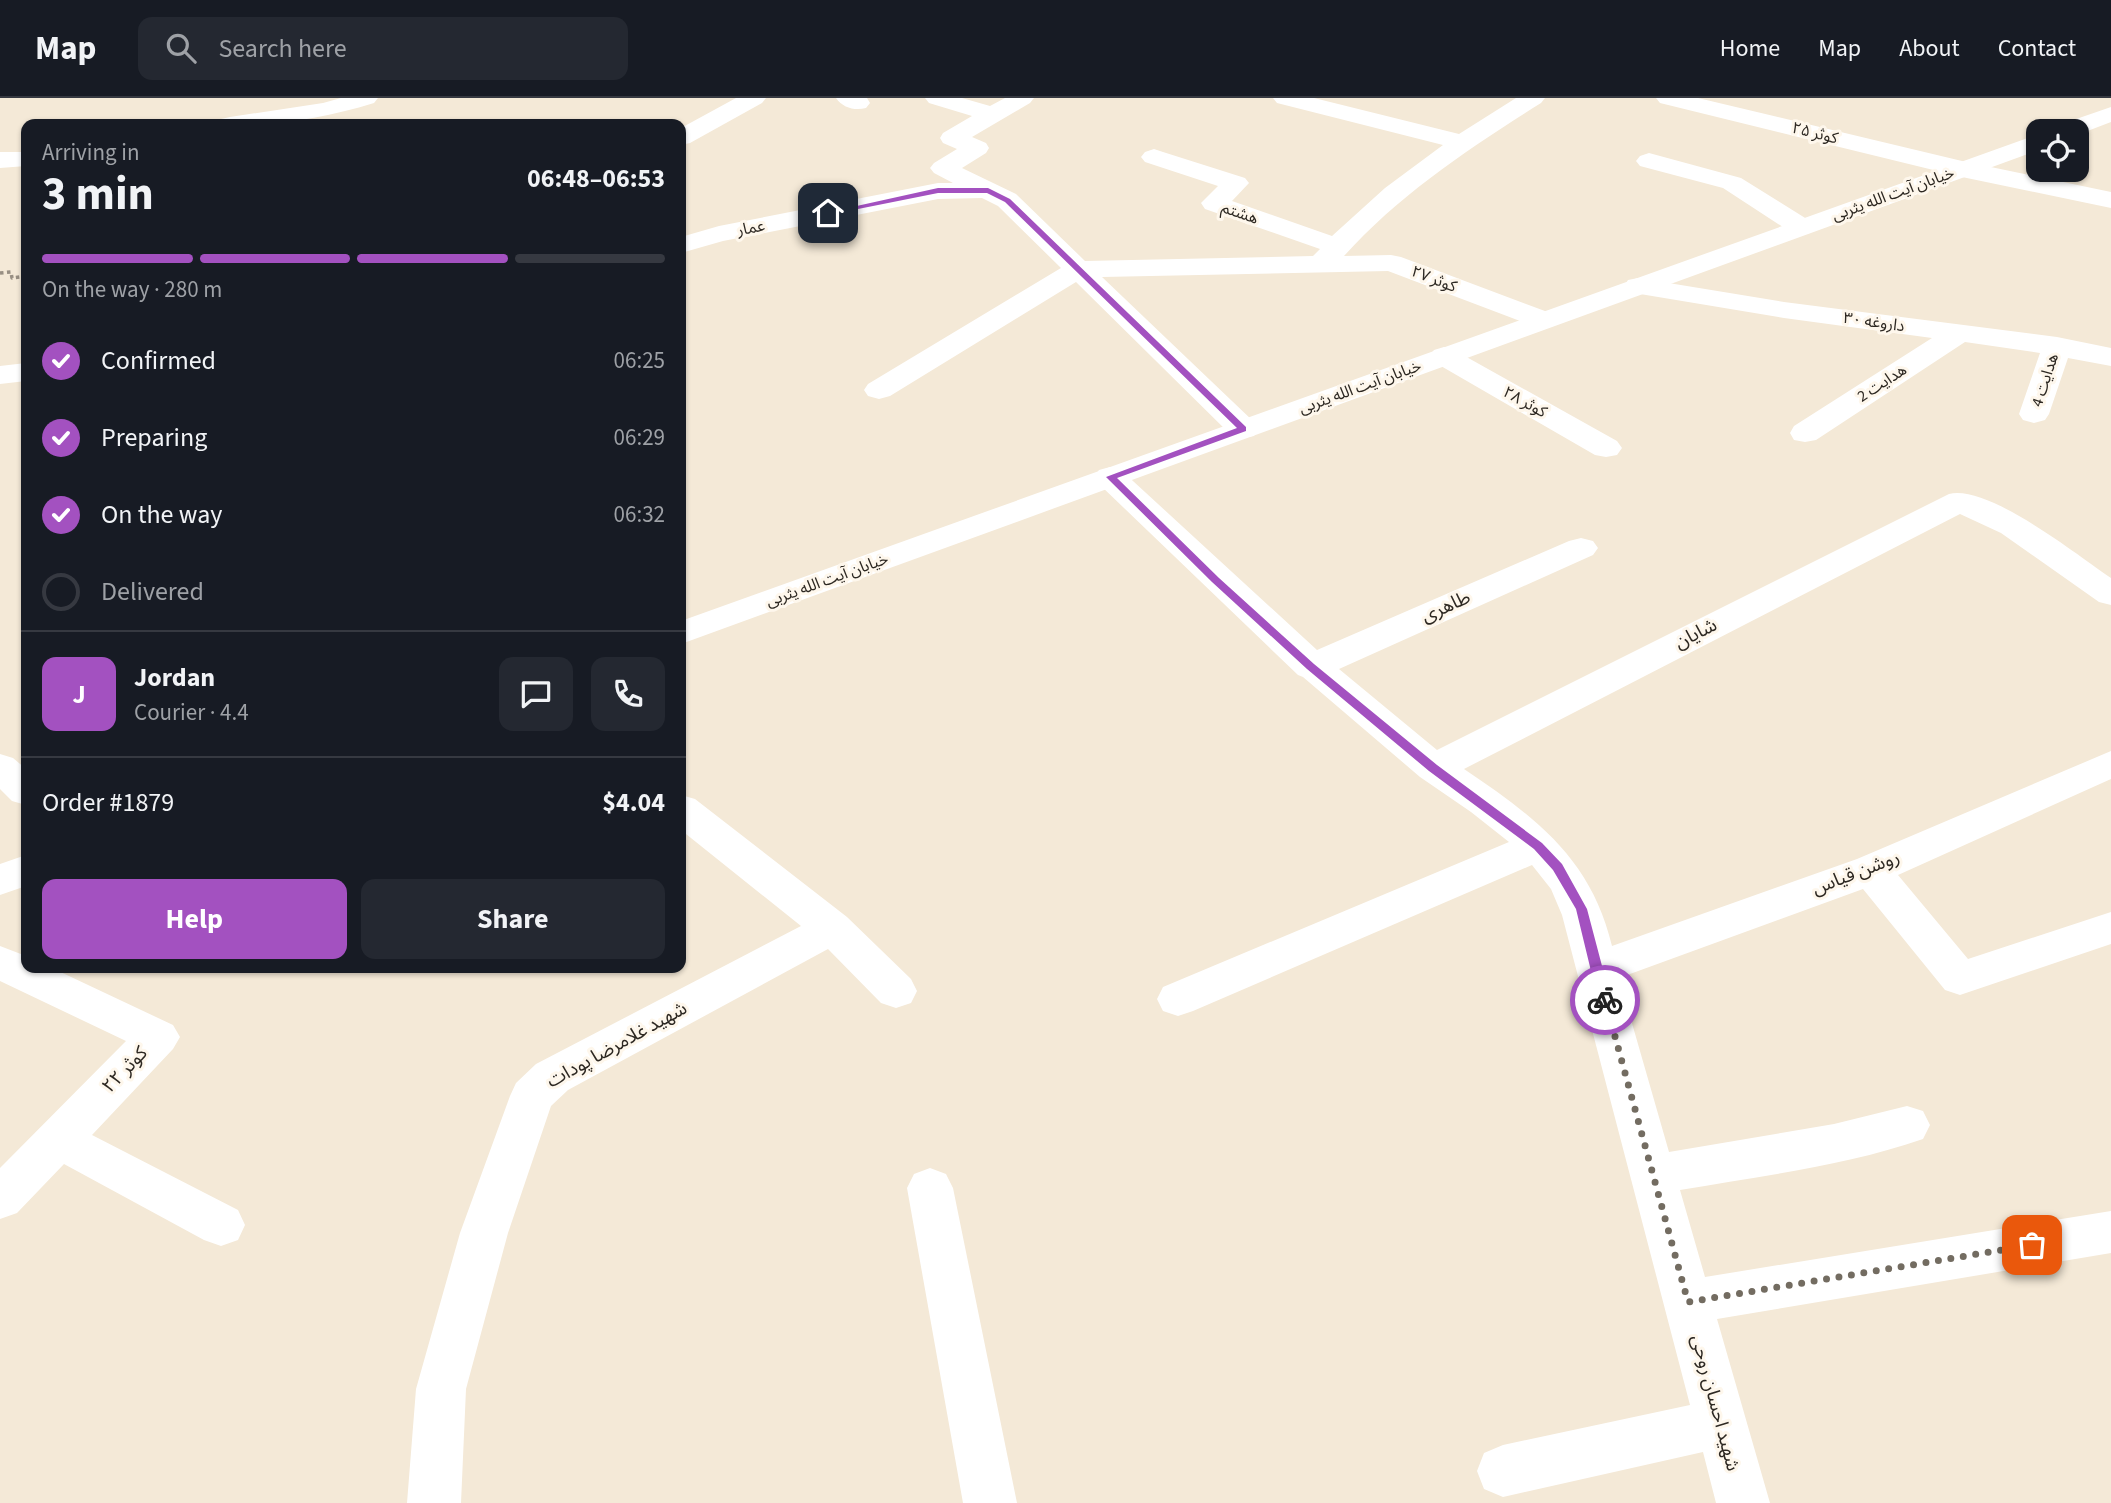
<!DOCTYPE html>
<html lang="en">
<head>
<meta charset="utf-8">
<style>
  :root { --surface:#171b24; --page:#242831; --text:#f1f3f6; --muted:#9ea1a6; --line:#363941; --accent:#a351c0 }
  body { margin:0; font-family:"Source Sans 3","Noto Sans Arabic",sans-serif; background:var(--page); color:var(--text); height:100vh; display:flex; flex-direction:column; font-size:26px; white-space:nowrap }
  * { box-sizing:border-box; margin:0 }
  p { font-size:23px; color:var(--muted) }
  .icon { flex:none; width:38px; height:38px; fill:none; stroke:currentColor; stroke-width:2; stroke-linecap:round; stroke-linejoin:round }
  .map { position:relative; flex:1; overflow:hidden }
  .sheet { position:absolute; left:21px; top:21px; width:665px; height:854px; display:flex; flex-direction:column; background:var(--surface); border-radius:14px; box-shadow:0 2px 5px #0004 }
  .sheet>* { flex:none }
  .controls { position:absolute; left:2026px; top:21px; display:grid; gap:14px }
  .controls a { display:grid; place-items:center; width:63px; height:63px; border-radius:14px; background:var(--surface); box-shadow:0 2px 5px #0004; font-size:35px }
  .pin { position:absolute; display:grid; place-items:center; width:60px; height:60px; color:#fff; margin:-30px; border-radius:14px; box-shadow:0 4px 10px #0006 }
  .courier { position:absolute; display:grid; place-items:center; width:70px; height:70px; margin:-35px; border:5px solid #a351c0; border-radius:50%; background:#fff; color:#222; box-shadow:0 2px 9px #0007 }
  .headline em { font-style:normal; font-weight:700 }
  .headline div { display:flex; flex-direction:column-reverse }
  .headline { display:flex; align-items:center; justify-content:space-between; height:119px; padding:0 21px }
  h1 { font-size:46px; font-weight:700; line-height:52px }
  .bar { display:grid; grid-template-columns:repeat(4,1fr); gap:10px 7px; align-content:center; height:84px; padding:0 21px }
  .bar i { height:9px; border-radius:5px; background:var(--line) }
  .bar .active { background:var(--accent) }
  .bar p { grid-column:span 4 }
  .line { display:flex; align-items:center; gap:18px; padding:0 21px; border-top:2px solid var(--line) }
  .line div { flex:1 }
  .round { display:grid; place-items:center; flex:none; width:74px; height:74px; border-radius:14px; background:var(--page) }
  ol { padding:0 21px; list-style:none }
  li { display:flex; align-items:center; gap:21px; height:77px }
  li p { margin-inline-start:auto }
  li .icon { padding:7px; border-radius:50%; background:var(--accent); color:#fff; stroke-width:4 }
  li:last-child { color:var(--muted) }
  li i { width:38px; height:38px; border:4px solid var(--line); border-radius:50% }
  .cta { display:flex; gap:14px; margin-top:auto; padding:14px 21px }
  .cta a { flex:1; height:80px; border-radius:14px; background:var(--accent); color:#fff; font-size:28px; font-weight:700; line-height:80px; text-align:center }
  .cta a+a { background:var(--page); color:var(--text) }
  header { display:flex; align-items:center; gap:42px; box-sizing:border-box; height:98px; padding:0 35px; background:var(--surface); border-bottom:2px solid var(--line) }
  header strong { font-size:33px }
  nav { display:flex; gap:38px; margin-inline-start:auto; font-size:24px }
  .search { width:490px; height:63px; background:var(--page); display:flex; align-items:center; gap:18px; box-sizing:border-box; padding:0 24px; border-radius:14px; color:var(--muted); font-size:26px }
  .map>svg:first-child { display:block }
</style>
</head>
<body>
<header>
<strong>Map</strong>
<div class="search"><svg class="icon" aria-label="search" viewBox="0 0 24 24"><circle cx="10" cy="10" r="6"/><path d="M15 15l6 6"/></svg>Search here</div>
<nav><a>Home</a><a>Map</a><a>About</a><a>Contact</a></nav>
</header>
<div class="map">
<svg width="2111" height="1405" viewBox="0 0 2111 1405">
  <rect width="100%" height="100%" fill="#f4e9d7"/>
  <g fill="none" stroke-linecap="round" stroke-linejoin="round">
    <!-- path -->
    <path stroke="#988f83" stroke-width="3.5" stroke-dasharray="3.5 3.5" stroke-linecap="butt" d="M0 175 11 174 12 180 26 178"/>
    <!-- minor -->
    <path fill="#fff" fill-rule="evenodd" d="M341 0H378L374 5C322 21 272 29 218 26L221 21 230 19 323 5Z
      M736 0H766L762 5 690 45 681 47V30Z
      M836 0H867L870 5 866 10C855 13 843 10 836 0Z
      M925 0H962L990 8 1005 0H1034L1030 5 972 39 986 45 989 50 986 55 962 70 1016 96 1085 163 1313 158 1320 151 1205 111 1201 105 1218 88 1145 64 1141 59 1145 54 1154 51 1163 54 1245 80 1249 85 1232 103 1332 138 1385 90 1443 47 1277 5 1273 0H1314L1459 36 1516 0H1545L1541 5C1471 49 1400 96 1344 158L1391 157 1401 159 1553 216 1557 222 1553 228 1543 231 1533 228 1388 173 1102 179 1254 324 1258 331 1254 338 1243 340 1232 338 1076 184 890 298 879 301 868 298 864 292 868 286 1061 170 998 108 982 100 938 101 723 143 681 155V139L719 128 938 85H953L934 75 930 70 934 65 957 51 943 45 940 40 943 35 972 18 929 5Z
      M1656 0H1698L1962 63 2111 94V110L1962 79 1660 5Z
      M0 54H26V68L0 70Z
      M1649 55 1741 80 1810 123 1814 129 1810 135 1801 137 1792 135 1723 90 1640 68 1636 63 1640 58Z
      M1638 180 1784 204 2057 239 2111 250V268L2068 260 2049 316 2045 322 2034 325 2023 322 2019 316 2040 255 1965 244 1816 342 1805 344 1794 342 1790 335 1794 328 1932 240 1784 220 1628 194 1624 188 1628 182Z
      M1444 249 1454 252 1617 343 1622 350 1617 357 1606 359 1595 357 1434 264 1429 258 1434 252Z
      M26 265V283L0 286V268Z
      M1110 369 1121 372 1317 552 1569 443 1581 440 1593 443 1598 450 1593 457 1339 571 1437 652 1949 396C1988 386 2077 457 2111 480V507L2099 504 2001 435 1960 416 1464 671C1535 719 1591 760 1612 848L1857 761 2111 653V681L1898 777 1968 861 2111 814V846L1960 897 1945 892 1863 791 1619 880 1669 1054 1834 1026 1907 1008 1923 1013 1930 1027 1923 1041C1845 1068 1761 1078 1680 1092L1705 1179 2111 1113V1155L1717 1221 1770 1405H1716L1703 1354 1503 1399 1484 1391 1477 1373 1484 1355 1503 1347 1690 1307 1562 817 1551 791 1532 767 1193 913 1178 918 1163 913 1157 901 1163 889 1509 744 1471 714 1420 679 1303 579 1298 577 1099 386 1094 379 1099 372Z
      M0 656 13 660 26 671V707L12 703 0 691Z
      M681 697 695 701 847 819 911 881 917 893 911 905 896 910 881 905 828 851 568 992 551 1008 508 1135 466 1291 461 1405H407L416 1291 460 1135 510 998 516 985 536 966 801 828 681 732Z
      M0 848 26 858V870H52L173 927 180 939 173 951 92 1037 238 1112 245 1127 238 1142 221 1148 204 1142 64 1066 17 1115 0 1121V1070L126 943 0 883Z
      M930 1070 946 1076 953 1090 1017 1405H963L907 1090 914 1076Z"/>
    <!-- major -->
    <path fill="#fff" fill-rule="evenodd" d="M2111 9V24L2077 37V33H2053L2056 28Z
      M2039 36V52L681 546V523Z
      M26 757V788L0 797V766Z"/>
  </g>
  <!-- route -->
  <path fill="#a351c0" d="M938 90H988L1010 101 1246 329V333L1117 380 1219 480 1314 566 1437 667 1542 745 1562 766 1587 811 1611 902 1609 905 1605 907 1598 902 1576 811 1553 772 1534 751 1429 673 1307 571 1212 484 1106 379 1237 330 1005 104 987 95H938L828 117 825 115Z"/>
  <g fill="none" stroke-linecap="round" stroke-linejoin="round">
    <!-- done -->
    <path stroke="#736c61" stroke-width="7" stroke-dasharray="0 12.6" d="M1605 902 1688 1204 2032 1147"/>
  </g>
  <g text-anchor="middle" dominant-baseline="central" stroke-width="6" stroke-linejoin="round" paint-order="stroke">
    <!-- far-street labels -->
    <g font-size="16" fill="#2d2822" stroke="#fef7ec">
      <text transform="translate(1815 35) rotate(14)">کوثر ۲۵</text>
      <text transform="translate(1893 96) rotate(-20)">خیابان آیت الله یثربی</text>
      <text transform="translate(1240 115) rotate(19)">هشتم</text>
      <text transform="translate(751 130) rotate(-11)">عمار</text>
      <text transform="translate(1434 181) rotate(21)">کوثر ۲۷</text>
      <text transform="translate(1874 224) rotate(8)">داروغه ۳۰</text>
      <text transform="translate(2045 282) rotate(-72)">هدایت 4</text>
      <text transform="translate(1882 285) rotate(-33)">هدایت 2</text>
      <text transform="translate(1360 289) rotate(-20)">خیابان آیت الله یثربی</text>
      <text transform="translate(1525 304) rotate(29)">کوثر ۲۸</text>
      <text transform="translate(827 482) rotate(-20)">خیابان آیت الله یثربی</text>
    </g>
    <!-- street labels -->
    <g font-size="19" fill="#2d2822" stroke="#fef7ec">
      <text transform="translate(1446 509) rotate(-24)">طاهری</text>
      <text transform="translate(1696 536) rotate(-27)">شایان</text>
      <text transform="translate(1856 775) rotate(-21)">روشن قیاس</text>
      <text transform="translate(617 947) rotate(-29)">شهید غلامرضا پودات</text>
      <text transform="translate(125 972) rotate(-46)">کوثر ۲۲</text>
      <text transform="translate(1715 1305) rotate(75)">شهید احسان روحی</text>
    </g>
  </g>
</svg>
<div class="controls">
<a><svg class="icon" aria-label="locate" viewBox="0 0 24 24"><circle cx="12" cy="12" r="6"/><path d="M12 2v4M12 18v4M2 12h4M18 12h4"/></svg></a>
</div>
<div class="pin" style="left:2032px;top:1147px;background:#ea580c"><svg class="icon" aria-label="bag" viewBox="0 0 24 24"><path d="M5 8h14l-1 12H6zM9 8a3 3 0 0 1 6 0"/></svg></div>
<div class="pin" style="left:828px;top:115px;background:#1f2937"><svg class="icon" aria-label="home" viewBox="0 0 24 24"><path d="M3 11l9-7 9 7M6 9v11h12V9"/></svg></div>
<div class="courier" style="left:1605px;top:902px"><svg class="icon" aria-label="bike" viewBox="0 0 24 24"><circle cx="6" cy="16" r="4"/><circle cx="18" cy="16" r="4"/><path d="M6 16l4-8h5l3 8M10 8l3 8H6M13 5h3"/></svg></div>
<section class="sheet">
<div class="headline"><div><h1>3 min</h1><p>Arriving in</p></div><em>06:48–06:53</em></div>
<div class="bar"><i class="active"></i><i class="active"></i><i class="active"></i><i></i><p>On the way · 280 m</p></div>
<ol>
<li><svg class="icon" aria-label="check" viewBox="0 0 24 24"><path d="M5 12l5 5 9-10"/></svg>Confirmed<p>06:25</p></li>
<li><svg class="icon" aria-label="check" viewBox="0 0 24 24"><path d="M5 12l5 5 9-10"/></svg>Preparing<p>06:29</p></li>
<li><svg class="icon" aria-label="check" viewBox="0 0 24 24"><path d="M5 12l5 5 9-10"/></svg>On the way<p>06:32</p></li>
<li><i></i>Delivered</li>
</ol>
<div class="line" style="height:126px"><b class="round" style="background:var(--accent);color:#fff">J</b><div><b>Jordan</b><p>Courier · 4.4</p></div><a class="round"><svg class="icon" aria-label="chat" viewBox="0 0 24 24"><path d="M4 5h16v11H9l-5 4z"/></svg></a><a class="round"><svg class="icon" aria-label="phone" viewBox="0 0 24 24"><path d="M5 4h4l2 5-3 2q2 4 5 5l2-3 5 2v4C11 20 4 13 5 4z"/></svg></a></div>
<div class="line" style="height:91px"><div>Order #1879</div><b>$4.04</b></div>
<div class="cta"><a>Help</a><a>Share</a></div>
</section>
</div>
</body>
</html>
